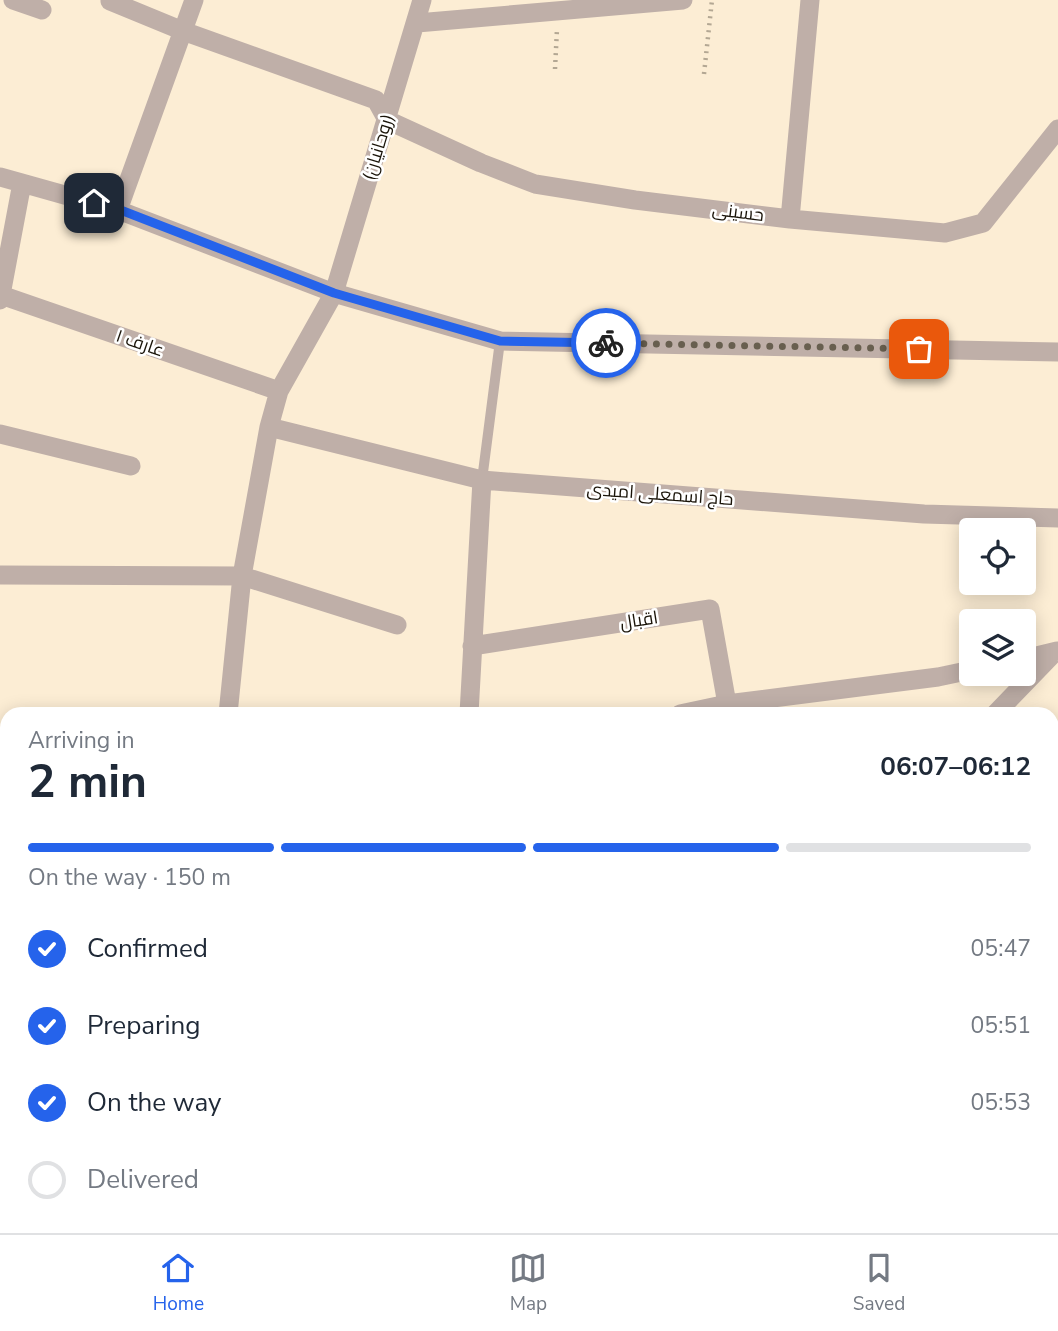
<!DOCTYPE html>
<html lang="en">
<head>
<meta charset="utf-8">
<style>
  :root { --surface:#fff; --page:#f2f2f3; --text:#1f2937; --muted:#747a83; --line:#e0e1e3; --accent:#2563eb }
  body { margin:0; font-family:"Nunito Sans",Cairo,sans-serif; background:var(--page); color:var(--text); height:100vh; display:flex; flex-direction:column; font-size:26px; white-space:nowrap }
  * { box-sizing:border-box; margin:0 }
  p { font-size:23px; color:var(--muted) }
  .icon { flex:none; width:38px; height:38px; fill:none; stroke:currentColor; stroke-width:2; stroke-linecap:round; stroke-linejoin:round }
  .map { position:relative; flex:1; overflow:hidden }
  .side { position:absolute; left:0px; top:707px; width:1059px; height:527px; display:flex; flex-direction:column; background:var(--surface); border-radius:21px 21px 0 0; box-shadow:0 4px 18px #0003 }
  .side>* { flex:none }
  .controls { position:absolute; left:959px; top:518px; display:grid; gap:14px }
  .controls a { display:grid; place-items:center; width:77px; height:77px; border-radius:7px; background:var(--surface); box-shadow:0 4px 18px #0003; font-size:35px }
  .pin { position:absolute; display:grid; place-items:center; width:60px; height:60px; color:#fff; margin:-30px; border-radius:14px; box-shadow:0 4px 10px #0006 }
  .courier { position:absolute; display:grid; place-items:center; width:70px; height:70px; margin:-35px; border:5px solid #2563eb; border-radius:50%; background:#fff; color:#222; box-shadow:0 2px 9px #0007 }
  .head em { font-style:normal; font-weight:700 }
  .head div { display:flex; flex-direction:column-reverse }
  .head { display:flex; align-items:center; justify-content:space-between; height:119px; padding:0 28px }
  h1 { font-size:46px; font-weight:700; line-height:52px }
  .bar { display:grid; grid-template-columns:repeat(4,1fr); gap:10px 7px; align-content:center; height:84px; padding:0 28px }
  .bar i { height:9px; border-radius:5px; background:var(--line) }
  .bar .current { background:var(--accent) }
  .bar p { grid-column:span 4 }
  ol { padding:0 28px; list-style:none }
  li { display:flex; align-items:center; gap:21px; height:77px }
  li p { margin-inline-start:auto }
  li .icon { padding:7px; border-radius:50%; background:var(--accent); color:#fff; stroke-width:4 }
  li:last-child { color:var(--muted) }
  li i { width:38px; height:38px; border:4px solid var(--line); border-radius:50% }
  .tabs { display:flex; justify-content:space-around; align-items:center; height:98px; border-top:2px solid var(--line); background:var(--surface); font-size:19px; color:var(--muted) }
  .tabs a { display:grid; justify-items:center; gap:4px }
  .tabs .current { color:var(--accent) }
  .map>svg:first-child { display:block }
</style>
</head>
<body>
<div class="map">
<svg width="1058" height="1233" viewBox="0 0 1058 1233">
  <rect width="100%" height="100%" fill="#fcedd4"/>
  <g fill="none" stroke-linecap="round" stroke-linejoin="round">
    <!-- path -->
    <path stroke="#b3a793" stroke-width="4.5" stroke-dasharray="2 5" stroke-linecap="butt" d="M555 69 557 29
      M704 74 712 0"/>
    <!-- lane -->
    <path stroke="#bfafa8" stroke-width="10" d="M482 480 500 341"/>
    <!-- street -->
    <path stroke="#bfafa8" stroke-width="19" d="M13 0 42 10
      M110 1 183 31 376 100 387 120 481 163 535 184 635 200 790 219 945 233 983 223 1058 129
      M417 23 683 0
      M0 177 118 210 334 293 500 341 1058 352
      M118 210 194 0
      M790 219 810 0
      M1 295 279 391
      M0 300 22 183
      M269 427 482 480 924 514 1058 518
      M0 434 131 466
      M0 575 242 576 397 625
      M472 646 710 609 727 704
      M1024 659 1057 651
      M228 714 242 576 269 427 279 391 334 293 422 0
      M469 714 482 480
      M680 714 727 704 938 677 971 670
      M995 714 1055 652
      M0 740H7
      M1052 853 1058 851
      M0 954 7 951
      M1052 999 1058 1006
      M0 1152 7 1151
      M29 1227 31 1233
      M177 1227V1233
      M367 1227 369 1233
      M787 1227 789 1233
      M459 1233 476 1227"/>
    <!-- secondary -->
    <path stroke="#a69085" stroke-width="26" d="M1052 1105 1058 1100
      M1052 1148 1058 1142
      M900 1233 907 1227
      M955 1233 962 1227"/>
  </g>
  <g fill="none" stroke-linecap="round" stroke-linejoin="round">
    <!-- done -->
    <path stroke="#685f4f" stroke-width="7" stroke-dasharray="0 12.6" d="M606 343 919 349"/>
    <!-- route -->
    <path stroke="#2563eb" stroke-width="9" d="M94 203 118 209 334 293 500 341 606 343"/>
  </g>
  <g text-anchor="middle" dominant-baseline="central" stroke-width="5" stroke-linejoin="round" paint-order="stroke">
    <!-- street labels -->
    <g font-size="18" fill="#191308" stroke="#fff">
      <text transform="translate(378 147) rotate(-73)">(روحانیان)</text>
      <text transform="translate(738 212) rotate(7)">حسینی</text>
      <text transform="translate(140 343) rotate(19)">عارف ۱</text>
      <text transform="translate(660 494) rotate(4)">حاج اسمعلی امیدی</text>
      <text transform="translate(639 620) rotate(-9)">اقبال</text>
    </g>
  </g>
</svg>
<div class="controls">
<a><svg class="icon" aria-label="locate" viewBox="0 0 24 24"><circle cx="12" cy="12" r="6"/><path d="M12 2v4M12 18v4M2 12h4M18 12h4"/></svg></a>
<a><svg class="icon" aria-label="layers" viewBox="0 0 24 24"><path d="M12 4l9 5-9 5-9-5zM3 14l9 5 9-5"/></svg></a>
</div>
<div class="pin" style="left:919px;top:349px;background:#ea580c"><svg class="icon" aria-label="bag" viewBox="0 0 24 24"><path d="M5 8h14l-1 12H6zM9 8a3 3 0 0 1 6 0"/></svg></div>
<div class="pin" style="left:94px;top:203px;background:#1f2937"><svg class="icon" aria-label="home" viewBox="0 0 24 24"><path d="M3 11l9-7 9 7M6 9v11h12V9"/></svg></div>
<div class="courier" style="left:606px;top:343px"><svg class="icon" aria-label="bike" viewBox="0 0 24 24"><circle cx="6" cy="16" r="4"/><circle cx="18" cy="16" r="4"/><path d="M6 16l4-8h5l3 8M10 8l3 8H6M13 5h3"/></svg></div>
<section class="side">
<div class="head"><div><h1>2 min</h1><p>Arriving in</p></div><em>06:07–06:12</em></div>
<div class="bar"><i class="current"></i><i class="current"></i><i class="current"></i><i></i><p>On the way · 150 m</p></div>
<ol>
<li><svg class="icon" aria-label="check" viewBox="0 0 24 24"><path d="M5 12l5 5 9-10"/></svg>Confirmed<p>05:47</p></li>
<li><svg class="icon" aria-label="check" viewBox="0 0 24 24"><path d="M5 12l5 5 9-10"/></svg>Preparing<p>05:51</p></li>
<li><svg class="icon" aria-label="check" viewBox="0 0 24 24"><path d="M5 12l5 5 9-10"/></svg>On the way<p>05:53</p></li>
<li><i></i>Delivered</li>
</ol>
</section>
</div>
<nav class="tabs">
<a class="current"><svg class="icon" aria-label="home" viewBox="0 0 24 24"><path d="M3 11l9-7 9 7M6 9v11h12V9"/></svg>Home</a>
<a><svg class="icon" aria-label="map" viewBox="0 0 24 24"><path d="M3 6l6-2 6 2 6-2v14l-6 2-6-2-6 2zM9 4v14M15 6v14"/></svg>Map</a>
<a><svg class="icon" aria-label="saved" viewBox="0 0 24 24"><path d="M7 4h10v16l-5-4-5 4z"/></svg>Saved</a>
</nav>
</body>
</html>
